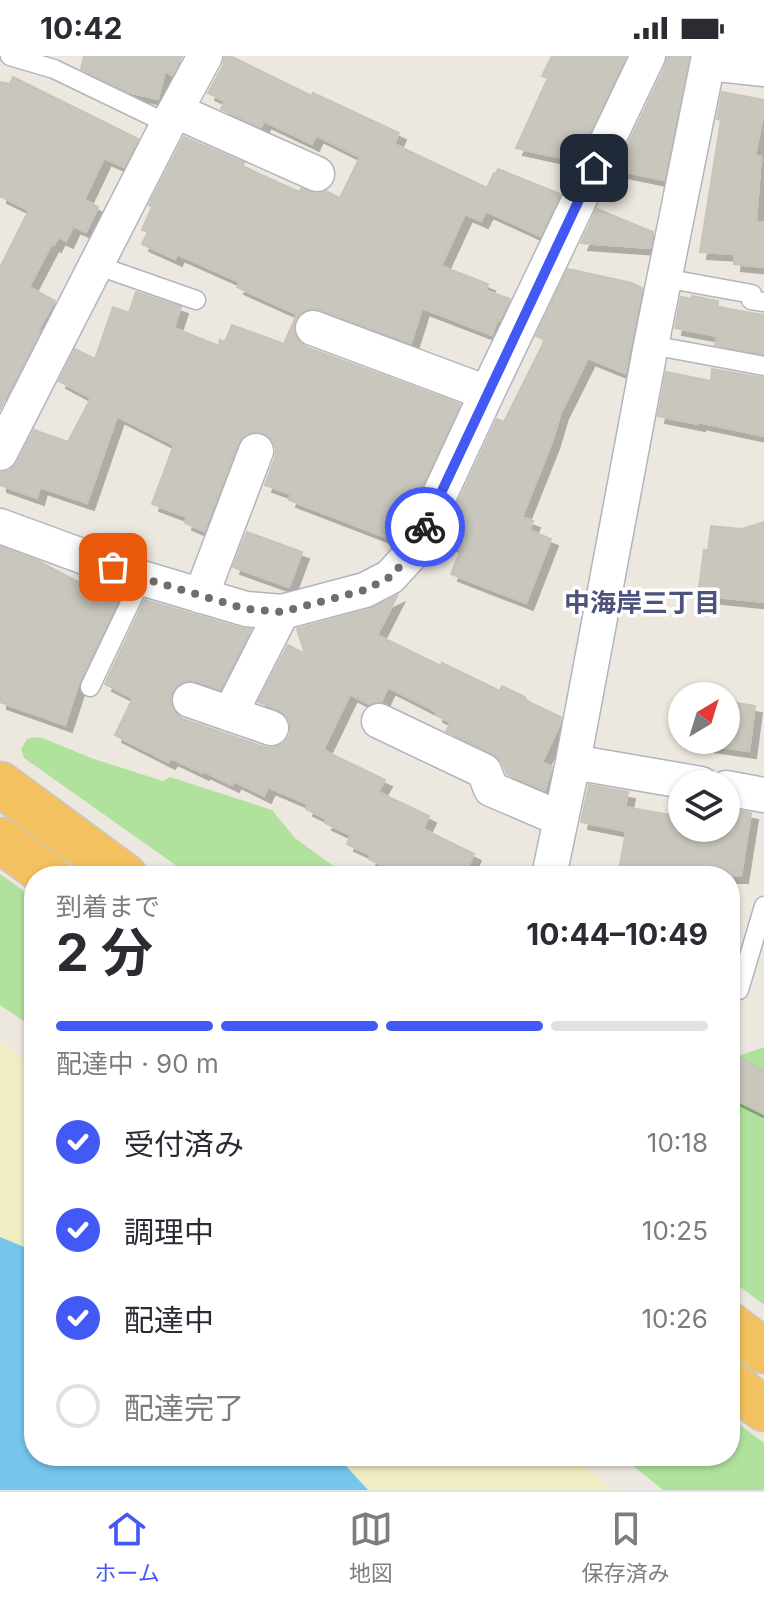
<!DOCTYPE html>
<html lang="ja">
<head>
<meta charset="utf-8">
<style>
  :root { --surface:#fff; --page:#f7f7f7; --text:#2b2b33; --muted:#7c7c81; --line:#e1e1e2; --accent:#4359f6 }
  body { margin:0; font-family:Inter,"Noto Sans JP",sans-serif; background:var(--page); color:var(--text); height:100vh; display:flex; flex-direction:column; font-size:30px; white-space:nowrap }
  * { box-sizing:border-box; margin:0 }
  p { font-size:26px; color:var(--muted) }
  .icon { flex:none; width:44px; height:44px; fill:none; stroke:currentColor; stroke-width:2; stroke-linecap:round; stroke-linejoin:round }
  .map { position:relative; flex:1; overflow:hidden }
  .drawer { position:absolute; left:24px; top:810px; width:716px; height:600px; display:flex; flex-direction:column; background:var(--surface); border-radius:32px; box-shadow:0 2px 6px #0004 }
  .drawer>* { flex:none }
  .needle { width:52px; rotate:38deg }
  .tools { position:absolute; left:668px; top:626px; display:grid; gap:16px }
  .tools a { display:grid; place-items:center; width:72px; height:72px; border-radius:50%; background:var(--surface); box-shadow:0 2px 6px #0004; font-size:40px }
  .pin { position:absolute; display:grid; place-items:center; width:68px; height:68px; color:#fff; margin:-34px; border-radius:16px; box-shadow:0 4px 12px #0006 }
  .courier { position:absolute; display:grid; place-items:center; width:80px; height:80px; margin:-40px; border:6px solid #4359f6; border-radius:50%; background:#fff; color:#222; box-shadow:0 2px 10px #0007 }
  .headline em { font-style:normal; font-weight:700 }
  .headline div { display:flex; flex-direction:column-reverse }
  .headline { display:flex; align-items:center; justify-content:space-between; height:136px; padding:0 32px }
  h1 { font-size:52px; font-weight:700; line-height:60px }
  .bar { display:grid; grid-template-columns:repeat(4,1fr); gap:12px 8px; align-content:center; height:96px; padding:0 32px }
  .bar i { height:10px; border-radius:6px; background:var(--line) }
  .bar .selected { background:var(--accent) }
  .bar p { grid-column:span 4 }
  ol { padding:0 32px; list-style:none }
  li { display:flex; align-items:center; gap:24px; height:88px }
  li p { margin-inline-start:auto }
  li .icon { padding:8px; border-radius:50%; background:var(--accent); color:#fff; stroke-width:4 }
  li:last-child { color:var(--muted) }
  li i { width:44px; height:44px; border:4px solid var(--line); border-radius:50% }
  .status { display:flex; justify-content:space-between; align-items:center; height:56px; padding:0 40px; background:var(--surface); direction:ltr }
  .status svg { height:22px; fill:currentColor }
  .menu { display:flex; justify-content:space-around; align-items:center; height:112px; border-top:2px solid var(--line); background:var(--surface); font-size:22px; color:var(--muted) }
  .menu a { display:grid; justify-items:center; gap:4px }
  .menu .selected { color:var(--accent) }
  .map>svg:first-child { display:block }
</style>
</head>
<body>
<div class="status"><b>10:42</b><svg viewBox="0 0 49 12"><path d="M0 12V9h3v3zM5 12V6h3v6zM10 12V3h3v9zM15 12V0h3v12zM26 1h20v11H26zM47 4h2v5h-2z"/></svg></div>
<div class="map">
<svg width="764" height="1434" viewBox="0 0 764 1434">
  <defs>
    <filter id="shadow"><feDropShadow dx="7" dy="7" stdDeviation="0" flood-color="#0004"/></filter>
  </defs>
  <rect width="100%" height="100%" fill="#ede8df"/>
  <!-- green -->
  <path fill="#b0e29d" d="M34 681 43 682 91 702 163 725 170 721 272 754 295 782 347 820H191L24 702 21 693 27 683Z
    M0 818 34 842V972L0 949Z
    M764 991V1249L730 1223V1003Z
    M730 1361 764 1387V1434H663L621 1400H730Z"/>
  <!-- sand -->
  <path fill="#f1edc3" d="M0 986 34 1010V1195L0 1181Z
    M337 1400H572L614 1434H368Z"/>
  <!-- water -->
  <path fill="#75c5ec" d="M0 1181 34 1195V1400H337L368 1434H0Z"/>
  <!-- building -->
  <path fill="#c9c6bd" stroke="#c9c4b8" stroke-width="2" filter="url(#shadow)" d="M84 0H182L172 19 165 15 158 43 128 36 81 13Z
    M225 0H230L312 40 313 37 399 77 394 88 487 132 494 117 496 118 498 113 560 138 540 180 486 155 481 165 465 158 441 210 488 228 485 234 510 243 499 265 497 264 492 279 422 252 411 287 319 253 309 252 300 257 295 264 294 276 298 285 306 291 460 348 396 485 289 444 291 438 265 429 275 402 276 393 272 383 262 376 252 375 243 380 238 387 204 475 185 467 187 461 152 448 174 389 117 360 87 447 40 431 37 442 0 429V417L10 414 17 407 34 374 68 386 91 342 59 325 75 293 95 303 113 251 129 257 136 236 181 251 174 272 219 290 220 284 225 286 232 269 284 288 297 258 237 231 240 226 177 198 175 203 142 188 148 176 142 174 152 151 149 149 184 81 244 107 242 110 299 136 301 133 318 138 326 135 340 142 360 101 316 79 312 88 264 65 261 71 221 53 225 45 208 37 223 10Z
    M552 0H626L576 105 516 92 548 22 542 20Z
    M668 0H689L664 124 616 114 666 9Z
    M13 21 138 83 124 111 104 102 84 144 98 151 86 176 73 170 66 185 58 181 54 189 52 187 29 231 55 245 38 274 40 275 0 353V212L29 154 0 140V26L10 28Z
    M722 36 764 44V54L755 100H761L756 166H764V211L734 208 735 198 700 196 721 64 717 63Z
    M597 153 653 176 650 192 581 187Z
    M568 213 632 227 642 232 625 317 588 302 561 356 552 386 522 461 533 465 529 474 551 483 526 547 451 518 461 494 441 483 497 363 504 366 545 284 536 280Z
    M692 240 718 245 717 251 764 259V298L715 289 717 280 675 272 681 241 692 243Z
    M712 313 764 322V380L698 366V368L658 360 666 316 711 325Z
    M764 466V546L698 539 704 494 708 495 711 470 742 473Z
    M247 476 302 496 289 531 233 511Z
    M0 491 38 505 84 529 87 523 122 536 79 626 65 669 0 646Z
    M397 540 377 579 441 610 442 607 500 635 502 630 525 641 524 642 531 647 561 661 560 668 542 706 552 711 545 734 507 718 501 704 493 697 446 675 451 666 436 659 437 656 388 631 381 646 369 648 350 638 323 694 385 724 378 736 429 760 423 773 474 798 463 820H404L369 803 371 799 347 788 351 779 325 767 327 763 306 753 308 748 268 731 264 740 234 725 232 729 203 715 202 717 171 702 168 706 115 679 133 642 105 628 145 544 240 572 251 573 220 633 197 625H185L176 629 171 637V649L175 658 183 663 264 691 274 692 283 688 290 679V667L286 658 278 653 258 646 288 589 305 598 297 573 370 553Z
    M726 645 755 650 749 695 678 685 680 666H682V684H726Z
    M589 729 628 736 625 751 681 761 682 756V772H726V752L751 757 741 820H618L626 775 581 766Z
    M730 997 764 1014V1058L730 1041Z"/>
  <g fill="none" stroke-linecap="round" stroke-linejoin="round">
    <!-- service casing -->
    <g stroke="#b2b4bf" stroke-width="21">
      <path id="service" d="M10 0 54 13 168 68
        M96 209 196 244
        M664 222 752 238 751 244 764 246
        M651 289 764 310
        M90 631 142 522
        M739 934 764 850"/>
    </g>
    <!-- minor casing -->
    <g stroke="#b2b4bf" stroke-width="37">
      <path id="minor" d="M708 7 764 13
        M176 55 317 118
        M313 272 487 337
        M0 397 168 68 205 0
        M0 470 142 522 246 553 282 556 365 534 390 521 413 496 487 337 648 0
        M201 540 256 395
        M190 644 271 672
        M230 658 282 556
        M379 665 484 715 491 733 561 763
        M573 706 701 728
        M726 732 764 739
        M549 820 573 706 651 289 709 0"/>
    </g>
    <!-- trunk casing -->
    <g stroke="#c8c8c8" stroke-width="47">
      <path id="trunk" d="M0 728 125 820
        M0 784 49 820
        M730 1269 764 1295
        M730 1327 764 1353"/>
    </g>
    <!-- service -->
    <use href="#service" stroke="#fff" stroke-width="18"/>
    <!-- minor -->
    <use href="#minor" stroke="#fff" stroke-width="34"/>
    <!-- trunk -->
    <use href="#trunk" stroke="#f4c160" stroke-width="44"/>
  </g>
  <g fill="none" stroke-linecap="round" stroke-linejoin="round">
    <!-- done -->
    <path stroke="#706e6b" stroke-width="8" stroke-dasharray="0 14.4" d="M113 511 142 522 246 553 282 556 365 534 390 521 413 496 425 471"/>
    <!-- route -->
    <path stroke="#4359f6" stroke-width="10" d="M425 471 594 112"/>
  </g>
  <g text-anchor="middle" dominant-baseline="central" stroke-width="7" stroke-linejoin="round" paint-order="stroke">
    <!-- neighbourhood labels -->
    <g font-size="26" font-weight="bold" fill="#4d527c" stroke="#fff">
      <text x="642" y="546">中海岸三丁目</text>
    </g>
  </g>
</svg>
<div class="tools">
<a><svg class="needle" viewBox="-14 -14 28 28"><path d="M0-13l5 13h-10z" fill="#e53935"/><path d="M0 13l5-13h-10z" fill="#7c7c81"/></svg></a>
<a><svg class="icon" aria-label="layers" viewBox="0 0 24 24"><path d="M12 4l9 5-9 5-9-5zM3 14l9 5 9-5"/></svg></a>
</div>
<div class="pin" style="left:113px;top:511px;background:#ea580c"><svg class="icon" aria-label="bag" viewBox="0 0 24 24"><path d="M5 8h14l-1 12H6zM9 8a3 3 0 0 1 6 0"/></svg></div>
<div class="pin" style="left:594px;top:112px;background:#1f2937"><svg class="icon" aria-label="home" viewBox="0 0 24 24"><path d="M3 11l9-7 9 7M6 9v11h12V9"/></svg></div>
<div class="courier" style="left:425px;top:471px"><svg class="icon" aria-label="bike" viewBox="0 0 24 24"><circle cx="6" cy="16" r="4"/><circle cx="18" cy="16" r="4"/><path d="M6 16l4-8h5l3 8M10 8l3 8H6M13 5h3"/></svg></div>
<section class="drawer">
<div class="headline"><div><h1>2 分</h1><p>到着まで</p></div><em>10:44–10:49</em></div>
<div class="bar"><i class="selected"></i><i class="selected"></i><i class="selected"></i><i></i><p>配達中 · 90 m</p></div>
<ol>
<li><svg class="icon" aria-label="check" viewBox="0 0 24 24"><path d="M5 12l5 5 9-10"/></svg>受付済み<p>10:18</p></li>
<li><svg class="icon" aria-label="check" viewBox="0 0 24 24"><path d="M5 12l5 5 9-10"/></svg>調理中<p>10:25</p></li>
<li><svg class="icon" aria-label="check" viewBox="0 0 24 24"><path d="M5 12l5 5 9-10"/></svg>配達中<p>10:26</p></li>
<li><i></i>配達完了</li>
</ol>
</section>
</div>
<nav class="menu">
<a class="selected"><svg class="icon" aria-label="home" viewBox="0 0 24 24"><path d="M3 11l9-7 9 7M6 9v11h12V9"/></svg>ホーム</a>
<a><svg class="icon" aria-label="map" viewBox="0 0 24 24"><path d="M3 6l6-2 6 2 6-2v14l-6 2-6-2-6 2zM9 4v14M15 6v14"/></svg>地図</a>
<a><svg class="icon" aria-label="saved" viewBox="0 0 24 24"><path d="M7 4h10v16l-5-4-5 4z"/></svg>保存済み</a>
</nav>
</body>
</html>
